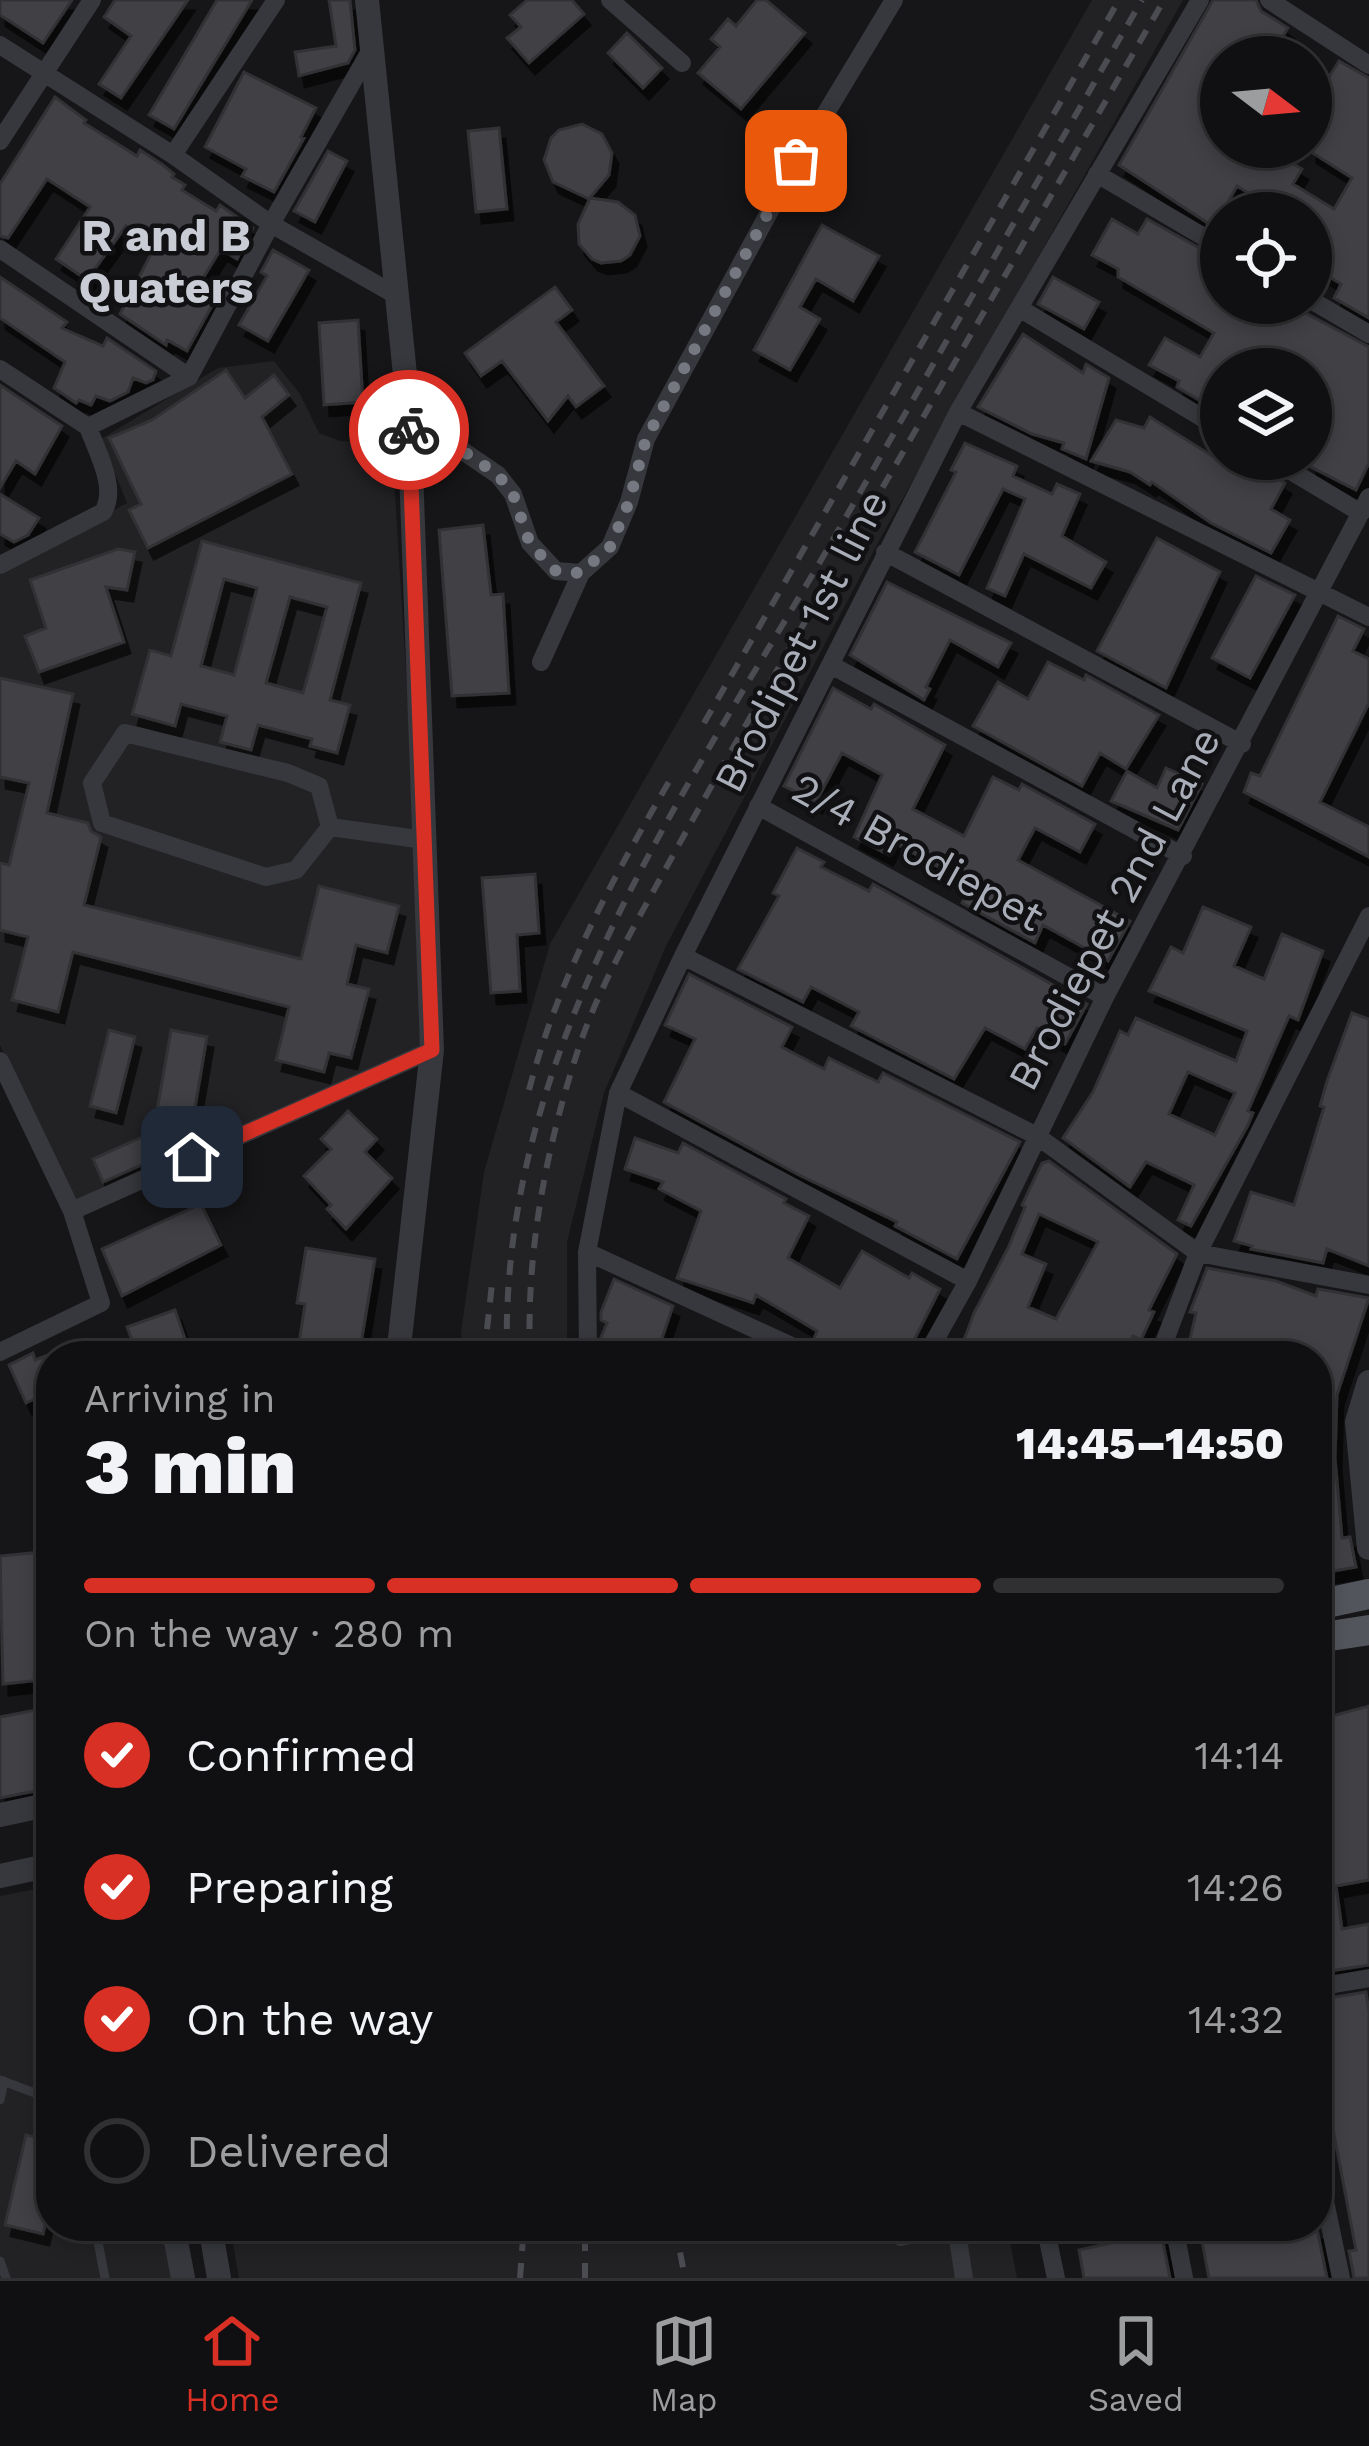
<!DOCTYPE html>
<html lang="en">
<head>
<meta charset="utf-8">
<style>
  :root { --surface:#101012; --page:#1e1e20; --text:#f1f3f6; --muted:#9c9d9f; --line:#303032; --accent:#d93025 }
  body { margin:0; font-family:"Work Sans",sans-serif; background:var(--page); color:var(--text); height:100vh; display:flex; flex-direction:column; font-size:45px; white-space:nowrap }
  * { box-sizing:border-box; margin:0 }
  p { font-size:39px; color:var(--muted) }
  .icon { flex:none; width:66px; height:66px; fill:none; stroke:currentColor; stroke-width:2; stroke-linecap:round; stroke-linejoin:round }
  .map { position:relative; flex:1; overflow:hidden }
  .side { position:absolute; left:36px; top:1341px; width:1296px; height:900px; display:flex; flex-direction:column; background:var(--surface); border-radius:48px; box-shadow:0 6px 18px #0003,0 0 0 3px var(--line) }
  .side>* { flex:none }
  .needle { width:78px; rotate:106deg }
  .tools { position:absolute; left:1200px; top:36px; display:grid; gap:24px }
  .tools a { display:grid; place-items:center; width:132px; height:132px; border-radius:50%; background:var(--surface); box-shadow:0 6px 18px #0003,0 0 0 3px var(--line); font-size:60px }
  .pin { position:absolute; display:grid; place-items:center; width:102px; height:102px; color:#fff; margin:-51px; border-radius:24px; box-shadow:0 6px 18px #0006 }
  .courier { position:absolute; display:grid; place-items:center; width:120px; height:120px; margin:-60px; border:9px solid #d93025; border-radius:50%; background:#fff; color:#222; box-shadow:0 3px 15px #0007 }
  .overview em { font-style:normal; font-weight:800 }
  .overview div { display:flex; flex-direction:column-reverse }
  .overview { display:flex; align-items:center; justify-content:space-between; height:204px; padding:0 48px }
  h1 { font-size:78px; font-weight:800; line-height:90px }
  .bar { display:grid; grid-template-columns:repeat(4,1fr); gap:18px 12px; align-content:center; height:144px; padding:0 48px }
  .bar i { height:15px; border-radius:9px; background:var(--line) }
  .bar .selected { background:var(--accent) }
  .bar p { grid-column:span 4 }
  ol { padding:0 48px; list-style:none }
  li { display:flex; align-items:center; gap:36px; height:132px }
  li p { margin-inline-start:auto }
  li .icon { padding:12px; border-radius:50%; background:var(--accent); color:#fff; stroke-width:4 }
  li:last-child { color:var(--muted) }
  li i { width:66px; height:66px; border:6px solid var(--line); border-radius:50% }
  .dock { display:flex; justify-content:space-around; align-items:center; height:168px; border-top:3px solid var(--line); background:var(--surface); font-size:33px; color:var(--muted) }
  .dock a { display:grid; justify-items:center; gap:6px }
  .dock .selected { color:var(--accent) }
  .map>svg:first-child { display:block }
</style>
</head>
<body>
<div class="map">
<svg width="1369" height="2278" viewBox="0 0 1369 2278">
  <defs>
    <filter id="shadow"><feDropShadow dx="6" dy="11" stdDeviation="0" flood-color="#0009"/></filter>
  </defs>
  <rect width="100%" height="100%" fill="#161618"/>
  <!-- built -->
  <path fill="#222225" d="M1092 0H1183L880 539 666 946 604 1093 567 1242V1356H463L461 1332 484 1172 550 944Z
    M274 361 300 394 319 433 340 441 392 444 429 1047 73 1205 0 1045V571L127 503 101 439 218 368Z
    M51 1886V2226H162L172 2278H0V1896Z
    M881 2226 883 2231 901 2226H1007L1017 2278H239L230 2227Z"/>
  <!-- building -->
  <path fill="#404145" stroke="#303034" stroke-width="3" fill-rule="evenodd" filter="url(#shadow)" d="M0 0H72L43 43 0 15Z
    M115 0H188L121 98 99 84 131 36 104 17Z
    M217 0H252L174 129 149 115Z
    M329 0H350L355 50 348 63 299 76 295 52 336 46Z
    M527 0H572L584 14 529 63 507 38 521 27 510 15Z
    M757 0H766L805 33 741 109 698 73 720 47 711 39 728 19 736 26Z
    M1213 0H1256L1261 11 1288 28 1270 57H1221V147H1265L1302 169 1293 184 1334 209 1352 178 1311 152V106L1339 61 1369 78V318L1334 298 1341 284 1311 266V213H1280L1237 186 1214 227 1119 165Z
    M627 33 662 68 643 88 608 53Z
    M244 72 316 108 301 137 304 138 274 192 242 176 246 169 205 147Z
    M55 97 86 120 84 123 137 156 140 150 163 165 174 174 172 177 185 185 182 190 216 211 220 205 253 228 237 259 221 249 200 283 219 293 187 351 167 340 166 345 120 314 156 244 126 226 87 280 56 259 90 207 47 179 8 238 0 236V184Z
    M582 124 602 134 612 153 609 175 589 199 553 182 544 160 551 138 559 130Z
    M499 128 507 209 476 212 468 131Z
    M328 151 347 161 315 222 294 211Z
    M590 198 618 202 635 215 640 236 630 255 621 261 601 263 592 259 579 244 578 224Z
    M1112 219 1138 234 1147 219 1221 260V303H1298L1304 312 1369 347V463L1356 490 1311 467V369H1221V402L1207 397 1204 403 1177 387 1179 381 1149 365 1165 338 1200 357 1214 333 1118 277V269L1092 255Z
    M822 225 879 256 853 301 816 279 800 307 820 319 790 370 754 350Z
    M273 250 309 270 268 341 239 325 267 276 261 272Z
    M0 277 67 322 62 328 103 346 107 338 156 371 153 380 146 383 133 378 128 392 110 401 96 396 91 405 79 400 76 403 54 388 65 362 0 318Z
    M1053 277 1099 302 1084 329 1038 304Z
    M555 287 572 310 556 322 604 386 576 407 568 396 548 421 502 361 481 376 465 353Z
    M358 320 363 402 324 405 319 323Z
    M1023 334 1083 373 1086 364 1109 378 1086 459 1062 449 1064 443 1032 434 978 407Z
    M226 370 245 398 274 375 289 395 262 417 292 474 148 548 129 510 141 504 109 438 152 420Z
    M0 385 62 426 35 474 16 461 0 488Z
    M1150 417 1243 475 1252 459H1258L1263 470 1285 483 1271 509 1290 520 1271 553 1211 523 1152 482 1150 485 1130 472 1091 461 1116 420 1144 428Z
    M965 443 1017 466 1013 476 1052 494 1057 484 1080 494 1062 536 1106 562 1091 588 1024 554 1005 596 987 588 1025 499 1003 489 959 575 915 552 956 472 951 470Z
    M0 494 39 518 28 535 14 542 0 534Z
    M483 525 491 595 503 594 509 693 452 696 439 530Z
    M1157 538 1220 572 1166 688 1097 651Z
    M202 541 361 583 330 700 350 705 337 753 310 746 312 739 258 725 251 750 220 742 227 716 181 704 175 726 132 714 150 650 171 656ZM224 579 257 588 234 675 201 666ZM290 597 327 607 303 693 266 683Z
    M118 549 135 552 127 590 106 587 124 642 39 672 25 636 46 628 30 580Z
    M1256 576 1295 595 1250 678 1212 658Z
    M887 582 1011 643 998 667 950 640 926 687 930 689 924 700 850 655Z
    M1338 616 1364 629 1353 651 1369 659V703L1320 802 1369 827V857L1244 792 1251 773 1260 776Z
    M1048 662 1084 680 1086 675 1159 715 1126 769 1100 753 1082 786 973 726 998 682 1028 699Z
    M0 678 73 694 47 813 88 823 91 831 101 837 84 905 301 959 319 886 399 906 387 953 356 945 347 984 369 989 351 1058 329 1053 324 1072 276 1060 289 1007 73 952 58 1012 12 1000 28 937 0 930V863L9 865 29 783 0 777Z
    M833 688 871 709 874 704 945 745 913 809 964 836 993 777 1019 790 1022 784 1095 824 1080 852 1035 828 1018 860 1130 921 1108 961 1043 925 1035 943 962 903 971 885 893 842 887 854 854 837 882 775 842 753 816 802 784 786Z
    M1166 768 1202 784 1178 830 1111 801 1127 771 1157 788Z
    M797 848 824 862 821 867 869 891 873 884 1087 1004 1065 1044 1037 1028 1025 1049 985 1028 954 1079 851 1026 859 1012 811 987 803 1002 738 969 779 896 773 893Z
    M535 874 539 933 517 935 520 991 491 993 482 878Z
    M1203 907 1251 927 1234 966 1264 979 1282 934 1323 951 1298 1020 1289 1016 1248 1111 1253 1113 1248 1125 1191 1226 1178 1220 1194 1185 1146 1162 1130 1187 1063 1138 1093 1092 1120 1031 1128 1035 1136 1018 1236 1061 1247 1031 1149 991 1171 947 1183 953ZM1188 1072 1235 1093 1215 1135 1169 1114Z
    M689 974 792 1027 782 1047 824 1069 829 1058 878 1082 883 1073 1020 1142 957 1259 895 1226 897 1222 799 1175 664 1102 695 1039 665 1025Z
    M1352 1013 1369 1019V1266L1327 1249 1323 1263 1251 1249 1252 1246 1234 1241 1251 1192 1294 1205 1324 1107 1320 1106 1327 1081Z
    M109 1030 135 1037 116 1113 90 1106Z
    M171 1030 207 1037 191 1131 155 1122Z
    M348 1111 377 1139 365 1152 392 1178 346 1229 327 1209 331 1205 304 1176 331 1149 321 1139Z
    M158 1130 168 1153 103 1182 93 1159Z
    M635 1138 678 1153 683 1143 786 1199 784 1203 809 1216 788 1258 840 1288 862 1251 909 1278 912 1273 940 1289 906 1356H838L813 1341 817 1331 756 1295 753 1303 677 1278 701 1211 659 1189 663 1182 625 1169Z
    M1049 1161 1177 1254 1149 1310 1154 1312 1141 1340 1133 1336 1124 1356H1094L1070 1345 1066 1356H983L961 1348 974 1313 1008 1248 1025 1207 1022 1205 1042 1163ZM1039 1214 1098 1242 1056 1319 1028 1307 1046 1264 1022 1254Z
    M201 1204 221 1245 122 1296 102 1249Z
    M306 1248 375 1259 359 1356H297L305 1304 297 1303Z
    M1207 1268 1276 1281 1316 1296 1318 1289 1369 1298 1337 1395 1335 1458 1342 1538 1350 1537 1356 1567 1317 1574V1356H1207L1187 1352 1196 1313 1190 1312Z
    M614 1279 673 1306 656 1356 601 1354V1337L607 1323 601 1320V1312Z
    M175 1310 191 1356H138L127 1327Z
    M33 1353 35 1360 51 1354V1391L26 1403 9 1365Z
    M51 1551V1679L3 1684 0 1556Z
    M1369 1706V1880L1336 1886 1342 1929 1369 1924V1965L1317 1973V1720Z
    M51 1707V1788L0 1798V1717Z
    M1366 1992 1369 2011V2278H1354L1349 2251 1356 2250 1317 2045V2000Z
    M26 2135 51 2141V2199L43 2234 5 2225Z
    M1199 2226H1248L1251 2242 1317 2229 1327 2278H1209Z
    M1161 2232 1170 2278H1084L1079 2250Z"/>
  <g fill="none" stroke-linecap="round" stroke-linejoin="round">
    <!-- service -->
    <path stroke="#37383d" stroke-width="9" d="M0 2080 51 2099
      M0 2100 4 2081
      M95 2226 105 2278
      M0 2261 6 2278"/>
    <!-- minor -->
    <path stroke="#37383d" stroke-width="18" d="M610 0 682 63
      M1269 0 1369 65
      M0 45 173 155 271 224 373 46
      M0 141 92 0
      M173 155 276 0
      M1097 174 1221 247
      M0 249 189 377
      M1311 300 1369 334
      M1019 308 1221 429
      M0 369 88 427 189 377 271 224 399 297
      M958 412 1369 617
      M409 414 498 475 513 494 530 543 556 571 581 573 610 547 629 502 646 439 797 161 894 0
      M1271 459 1361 513
      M885 552 1242 744
      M0 565 103 512C118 488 97 452 88 427
      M541 662 581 573
      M831 665 1183 856
      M758 806 1105 997
      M330 827 296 870 266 877 102 823 92 783 125 733 288 773 319 786 330 827 425 840
      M683 956 1037 1136 1198 1253 1369 1285
      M0 1061 72 1211 101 1303 0 1352
      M618 1093 968 1281
      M72 1211 432 1050
      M587 1252 813 1356
      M588 1356 587 1252 618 1093 683 956 958 412 1200 0
      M926 1356 968 1281 1105 997 1369 497
      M1159 1356 1198 1253 1369 916
      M1317 1987 1369 1978
      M1317 2163 1341 2278
      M898 2226 901 2237 952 2226
      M956 2226 964 2278
      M1045 2226 1056 2278
      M1174 2226 1184 2278"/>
    <!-- tertiary -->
    <path stroke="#37383d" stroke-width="24" d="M367 0 409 414 432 1050 398 1356
      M1369 1382 1357 1422 1369 1548
      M0 1815 51 1804
      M0 1876 51 1865
      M173 2226 183 2278
      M210 2226 219 2278"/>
    <!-- primary -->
    <path stroke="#53555c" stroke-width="30" d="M1317 1605 1369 1594
      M1317 1638 1369 1630"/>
    <!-- rail -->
    <path stroke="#4a4c52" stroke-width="6" stroke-dasharray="15 12" stroke-linecap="butt" d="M869 511 1164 0
      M704 723 1119 0
      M529 1090C558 979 612 879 670 780
      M484 1356 492 1284
      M507 1356C499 1051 684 796 831 543 935 362 1037 181 1142 0
      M530 1356C526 1252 546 1148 578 1050 599 986 634 927 666 868 717 775 770 682 824 589
      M675 2226 685 2278
      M520 2278 524 2226
      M585 2278V2226"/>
  </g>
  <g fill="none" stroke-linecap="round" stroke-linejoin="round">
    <!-- done -->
    <path stroke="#757880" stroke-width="12" stroke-dasharray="0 21.6" d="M409 430V414L498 475 513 494 530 544 556 571 580 573 610 547 629 502 646 439 796 161"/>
    <!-- route -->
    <path stroke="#d93025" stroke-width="15" d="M192 1157 432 1050 409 430"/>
  </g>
  <g text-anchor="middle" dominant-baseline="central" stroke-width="9" stroke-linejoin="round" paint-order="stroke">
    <!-- street labels -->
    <g font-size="42" fill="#a8adb8" stroke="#111113">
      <text transform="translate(801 641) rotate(-63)">Brodipet 1st line</text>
      <text transform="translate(918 852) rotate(29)">2/4 Brodiepet</text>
      <text transform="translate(1114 909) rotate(-62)">Brodiepet 2nd Lane</text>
    </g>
    <!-- neighbourhood labels -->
    <g font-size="45" font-weight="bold" fill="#c9ccd4" stroke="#111113">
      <text x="166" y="235">R and B<tspan x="166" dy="52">Quaters</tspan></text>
    </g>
  </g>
</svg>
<div class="tools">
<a><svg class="needle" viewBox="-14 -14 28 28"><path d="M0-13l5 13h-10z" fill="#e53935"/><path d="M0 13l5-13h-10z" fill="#9c9d9f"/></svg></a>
<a><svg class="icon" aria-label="locate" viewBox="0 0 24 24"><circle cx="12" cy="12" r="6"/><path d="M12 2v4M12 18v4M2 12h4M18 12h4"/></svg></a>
<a><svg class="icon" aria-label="layers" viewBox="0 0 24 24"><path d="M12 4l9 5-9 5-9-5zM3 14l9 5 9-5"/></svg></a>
</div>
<div class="pin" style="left:796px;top:161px;background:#ea580c"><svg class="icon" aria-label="bag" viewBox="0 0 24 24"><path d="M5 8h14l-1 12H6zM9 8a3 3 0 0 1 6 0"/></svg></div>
<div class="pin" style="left:192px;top:1157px;background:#1f2937"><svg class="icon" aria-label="home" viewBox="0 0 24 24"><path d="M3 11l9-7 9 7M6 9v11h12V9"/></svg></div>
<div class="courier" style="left:409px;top:430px"><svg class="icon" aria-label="bike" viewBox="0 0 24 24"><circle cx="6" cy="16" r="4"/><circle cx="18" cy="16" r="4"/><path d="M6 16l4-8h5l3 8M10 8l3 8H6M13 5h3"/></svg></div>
<section class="side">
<div class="overview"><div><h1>3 min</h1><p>Arriving in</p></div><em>14:45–14:50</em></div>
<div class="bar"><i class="selected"></i><i class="selected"></i><i class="selected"></i><i></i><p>On the way · 280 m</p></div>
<ol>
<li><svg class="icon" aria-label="check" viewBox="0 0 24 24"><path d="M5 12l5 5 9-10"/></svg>Confirmed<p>14:14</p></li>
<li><svg class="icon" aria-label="check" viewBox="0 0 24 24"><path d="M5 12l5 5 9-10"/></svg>Preparing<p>14:26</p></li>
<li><svg class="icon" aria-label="check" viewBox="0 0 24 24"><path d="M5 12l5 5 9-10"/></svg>On the way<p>14:32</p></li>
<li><i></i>Delivered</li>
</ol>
</section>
</div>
<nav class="dock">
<a class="selected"><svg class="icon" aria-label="home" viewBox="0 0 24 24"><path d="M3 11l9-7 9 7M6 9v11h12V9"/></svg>Home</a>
<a><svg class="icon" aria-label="map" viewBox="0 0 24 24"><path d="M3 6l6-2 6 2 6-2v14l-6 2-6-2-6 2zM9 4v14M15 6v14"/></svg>Map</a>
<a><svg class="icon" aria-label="saved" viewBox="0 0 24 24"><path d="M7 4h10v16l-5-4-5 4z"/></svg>Saved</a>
</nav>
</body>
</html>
